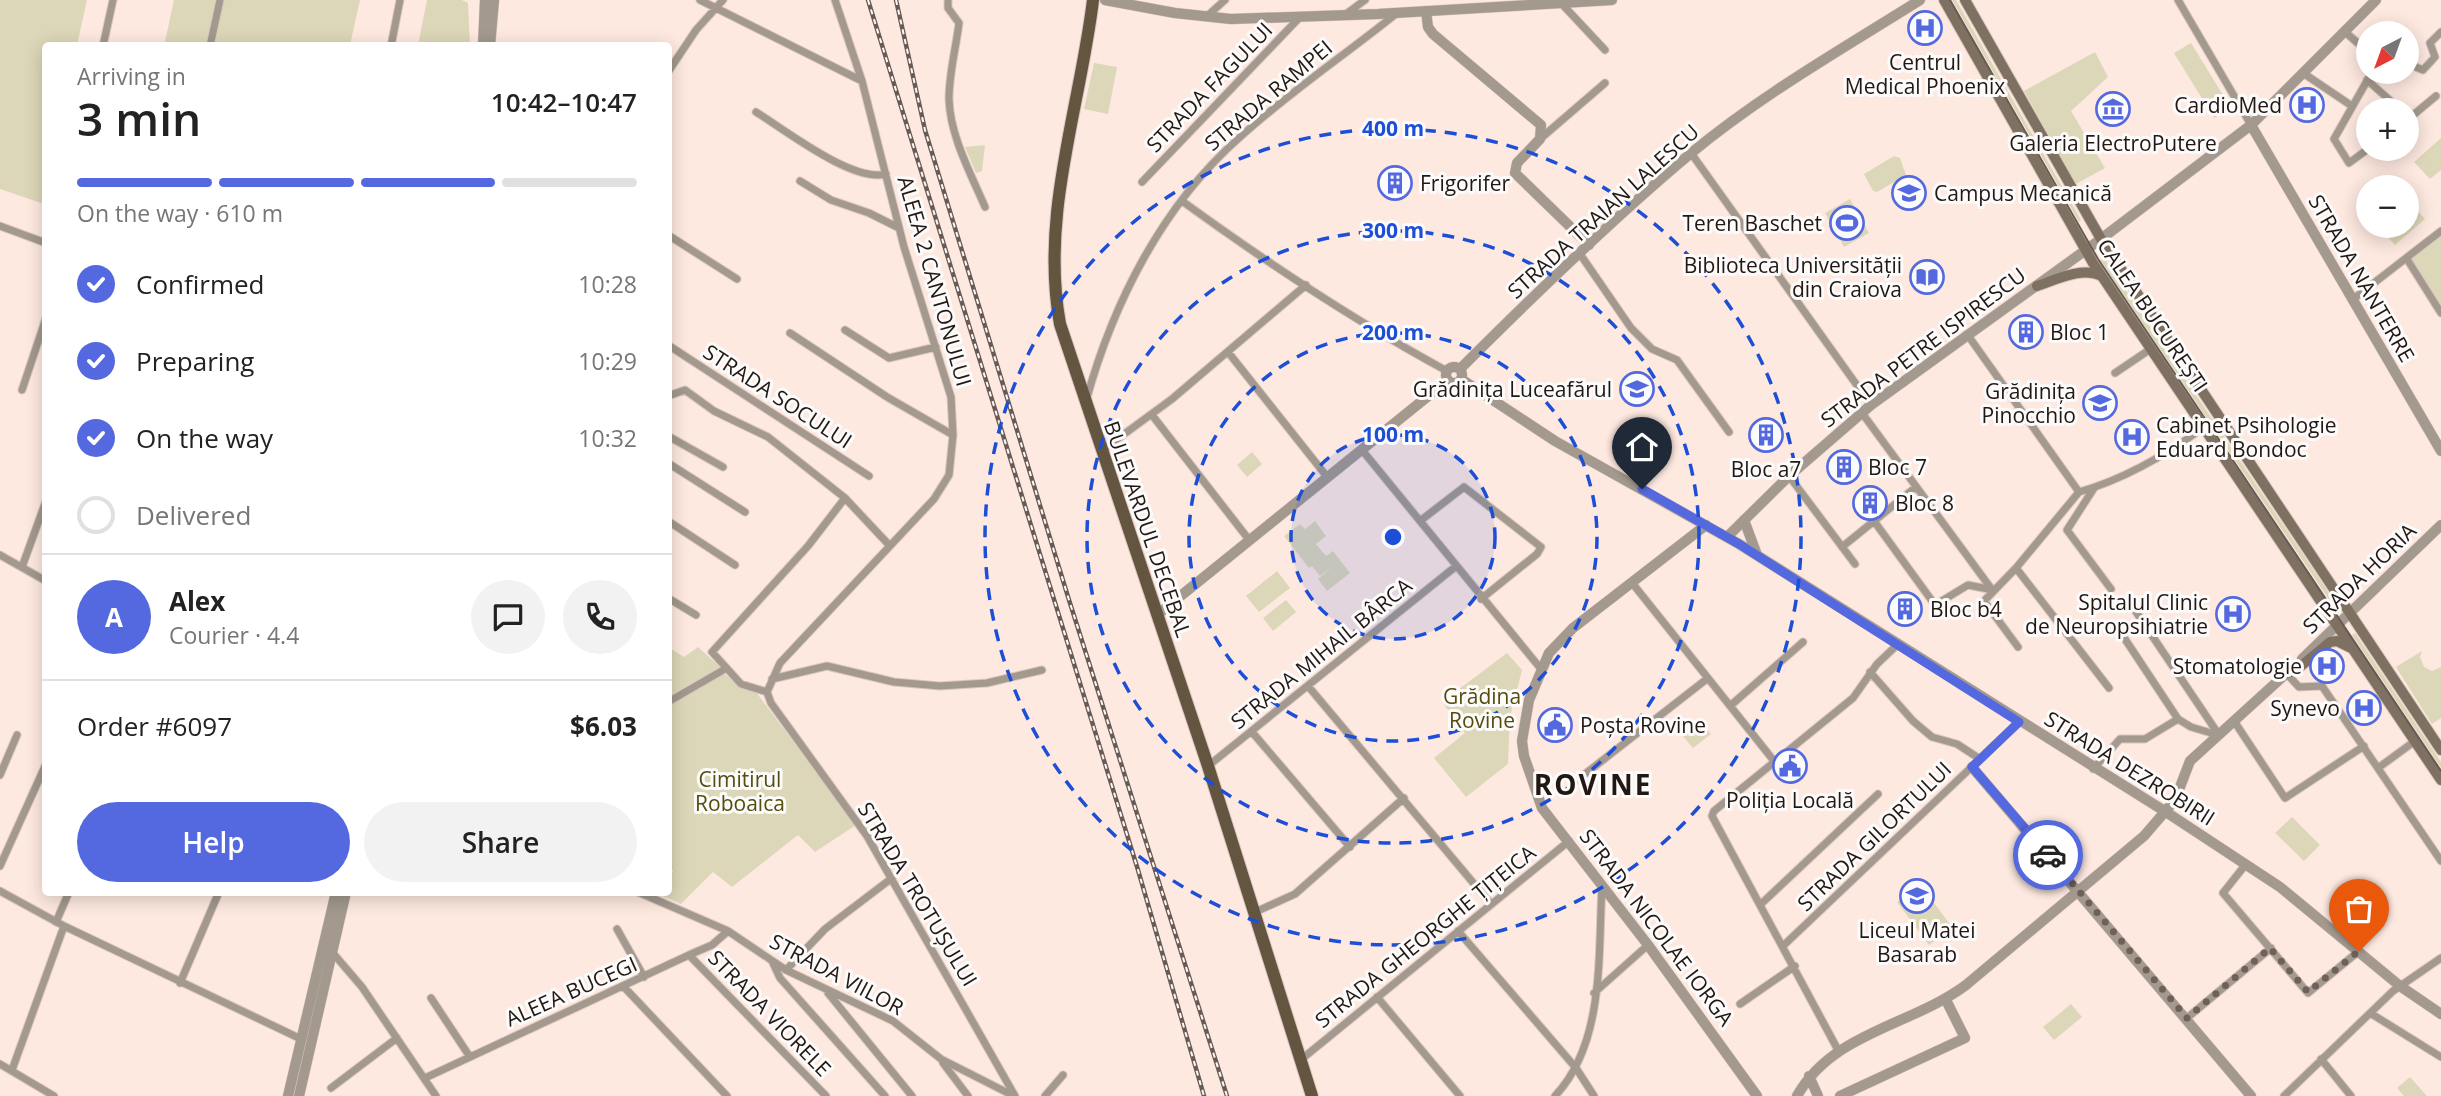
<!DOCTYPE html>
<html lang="en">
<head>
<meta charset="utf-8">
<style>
  :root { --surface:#fff; --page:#f2f2f2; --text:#222; --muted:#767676; --line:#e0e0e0; --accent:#5469df }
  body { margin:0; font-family:"Open Sans",sans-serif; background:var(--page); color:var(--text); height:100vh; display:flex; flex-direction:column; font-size:26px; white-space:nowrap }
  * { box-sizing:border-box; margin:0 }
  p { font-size:23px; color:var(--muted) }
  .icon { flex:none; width:38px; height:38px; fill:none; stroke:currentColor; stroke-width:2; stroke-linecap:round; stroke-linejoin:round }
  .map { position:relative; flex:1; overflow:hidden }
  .details { position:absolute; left:42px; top:42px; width:630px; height:854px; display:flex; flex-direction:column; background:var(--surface); border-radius:7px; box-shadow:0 4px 18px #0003 }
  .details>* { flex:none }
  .needle { width:46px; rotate:221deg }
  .buttons { position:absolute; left:2356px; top:21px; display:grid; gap:14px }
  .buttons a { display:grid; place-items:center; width:63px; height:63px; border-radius:50%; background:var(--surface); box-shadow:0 4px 18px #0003; font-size:35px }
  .pin { position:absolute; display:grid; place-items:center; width:60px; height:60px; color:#fff; margin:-72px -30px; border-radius:50% 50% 50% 0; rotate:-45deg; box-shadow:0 0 7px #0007 }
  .pin .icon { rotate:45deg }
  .courier { position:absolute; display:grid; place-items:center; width:70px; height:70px; margin:-35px; border:5px solid #5469df; border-radius:50%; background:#fff; color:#222; box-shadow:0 2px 9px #0007 }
  .headline em { font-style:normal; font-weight:600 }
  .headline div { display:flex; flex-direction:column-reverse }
  .headline { display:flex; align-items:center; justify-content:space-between; height:119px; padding:0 35px }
  h1 { font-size:46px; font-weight:600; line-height:52px }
  .bar { display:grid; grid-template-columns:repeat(4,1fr); gap:10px 7px; align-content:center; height:84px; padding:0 35px }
  .bar i { height:9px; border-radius:5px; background:var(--line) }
  .bar .current { background:var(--accent) }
  .bar p { grid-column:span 4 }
  .line { display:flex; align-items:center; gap:18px; padding:0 35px; border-top:2px solid var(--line) }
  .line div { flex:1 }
  .round { display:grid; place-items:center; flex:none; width:74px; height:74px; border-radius:37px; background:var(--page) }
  ol { padding:0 35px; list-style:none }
  li { display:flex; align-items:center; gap:21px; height:77px }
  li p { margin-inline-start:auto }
  li .icon { padding:7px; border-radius:50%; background:var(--accent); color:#fff; stroke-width:4 }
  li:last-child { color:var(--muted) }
  li i { width:38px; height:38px; border:4px solid var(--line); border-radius:50% }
  .cta { display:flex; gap:14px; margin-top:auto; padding:14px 35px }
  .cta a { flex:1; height:80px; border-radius:42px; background:var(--accent); color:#fff; font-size:28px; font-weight:600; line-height:80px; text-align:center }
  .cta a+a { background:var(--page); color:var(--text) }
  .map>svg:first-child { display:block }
</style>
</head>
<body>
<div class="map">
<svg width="2441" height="1096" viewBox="0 0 2441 1096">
  <rect width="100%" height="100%" fill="#fee9e0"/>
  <!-- green -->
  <path fill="#dcd7b8" d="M0 0H87L77 45 46 46 44 204 0 189Z
    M174 0H360L350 45 164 46Z
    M427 0H462L468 3 470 45H418Z
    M1952 0H1956L2081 220 2079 222Z
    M2191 43 2231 108 2214 118 2174 53Z
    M2095 52 2108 77 2071 111 2105 168 2076 184 2024 91Z
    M1094 63 1117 67 1108 114 1084 109Z
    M2441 138V170L2430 179 2414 162Z
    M985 145 982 171 976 173 965 147Z
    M1894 156 1900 158 1906 175 1877 192 1873 191 1864 174Z
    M2406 198 2425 219 2395 245 2378 226H2406Z
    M1850 199 1869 233 1844 247 1825 213Z
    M2441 231V313L2407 259Z
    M2104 258 2333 599 2330 601 2100 260Z
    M1252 452 1262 464 1247 477 1237 465Z
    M1315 521 1326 536 1316 544 1326 556 1333 551 1350 573 1327 591 1318 579 1332 567 1320 576 1312 566 1309 568 1284 536 1300 524 1305 529Z
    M1277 571 1290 588 1259 612 1246 596Z
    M1286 600 1296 612 1273 631 1263 618Z
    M2355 633 2441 762V768L2352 635Z
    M668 647 684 657 698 647 720 667 669 696Z
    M2422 651 2420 657 2424 667 2432 671 2441 667V718L2432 724 2396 667Z
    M1507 653 1522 670 1510 717 1508 764 1466 797 1434 758 1465 733 1442 702Z
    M725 674 740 687 756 692 856 825 815 852 798 835 732 887 713 872 681 904 656 893 668 892 669 878 673 871 668 867 669 705Z
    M1699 720 1711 734 1693 748 1681 734Z
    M2292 817 2320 845 2304 861 2275 833Z
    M1920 884 1952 927 1929 945 1897 902Z
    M2071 1004 2082 1017 2054 1040 2043 1027Z
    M2410 1077 2427 1096H2404L2397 1088Z"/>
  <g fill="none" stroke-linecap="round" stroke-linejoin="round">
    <!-- minor casing -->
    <g stroke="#dbc7bf" stroke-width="9">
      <path id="minor" d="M700 0 862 81
        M835 0 862 81 904 247 951 397 953 435 949 475 934 499 780 663 767 692 771 703 867 836 1015 1096
        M948 0V8L959 23C956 48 949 73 949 99 950 136 971 174 985 207
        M2178 0 2251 125
        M1561 3 1605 50
        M1346 14 1365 0
        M1206 17 1225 0
        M2344 31 2368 52
        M103 46 113 0
        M210 46 220 0
        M391 46 400 0
        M2406 63 2423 70 2435 57 2430 43 2441 32
        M668 72 696 30 723 0
        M2303 73 2352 106
        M2367 80 2401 110
        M756 112C785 130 853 183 886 174
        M2406 121 2436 96
        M1540 139 1605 83
        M2368 149 2349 163 2334 139 2372 72
        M1691 153 1871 405
        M800 181 831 200 869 213 899 228
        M1142 182 1301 16
        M1182 201C1266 262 1355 321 1447 371
        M0 226 46 243
        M668 235 737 279
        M1580 254 1631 328 1652 349 1677 360 1729 432
        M2407 259 2441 313
        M2352 300 2441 231
        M845 330 889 358 936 347
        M790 333 887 397 953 435
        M1967 334 2079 492
        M668 345 869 476
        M1228 352 1328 478
        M2115 373 2152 348
        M22 390 46 318
        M668 396 685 390 714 411 768 437 845 498
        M1086 401C1113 303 1162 206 1239 138 1288 93 1345 55 1397 13
        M1862 413 1993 591
        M1152 415 1250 541
        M668 436 723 467
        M1362 450 1541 669
        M1101 451 1172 399 1306 285
        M668 463 745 512
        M1789 476 1855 564
        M2094 488 2067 530 2111 589
        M2079 492C2125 479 2166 455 2204 427
        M668 521 735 565
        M1420 521 1464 487 1541 547 1537 554 1481 599
        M1874 521 1935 605 1968 585 1993 590
        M1842 547 1916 487
        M0 555 46 581
        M22 567 46 501
        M2016 568 2109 688
        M1633 584 1774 761
        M668 598 696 615
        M2128 600 2219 735
        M2119 630 2178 719 2191 727 2218 735
        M2018 647 1984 601 2016 568 2079 492
        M1870 672 1913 721 1932 737 1957 744 1980 759
        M2286 673 2299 687 2322 686 2441 861
        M772 679 827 666 894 682 940 686 987 683 1042 670
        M1308 686 1491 904
        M767 692 741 684 712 652 808 546 845 498 890 546
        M668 702 725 669
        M1730 706 1803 642
        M2234 721 2285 798 2364 746
        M1252 732 1350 847
        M1208 766 1455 567
        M2378 768 2415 741
        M2093 769 2120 739H2145L2178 719
        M0 775 17 735
        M1576 781 1708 678
        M2246 864 2223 893 2308 993 2359 951
        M0 866 46 764
        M0 891 64 926 301 1039
        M638 892 728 931 786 970 893 1021 941 1059 1014 1096
        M1761 904 1878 794
        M1253 913 1295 894 1404 798
        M56 922 69 892
        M617 929 644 977
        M1458 931 1576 1068 1594 1096
        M1784 945 2019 722
        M332 952 362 987 436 1096
        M689 955 826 1096
        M773 963 780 978 885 1096
        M786 970 825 929 892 878
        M180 983 219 892
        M624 987 727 1096
        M828 993 912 1096
        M1594 993 1648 945
        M1377 997 1460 1096
        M431 998 470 1057
        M1740 1004 1795 966
        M2370 1013 2441 1057
        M2187 1018 2271 948
        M1838 1050 1712 816 1714 811 1853 698 1877 664 1897 645
        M1303 1058 1569 841
        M2321 1059 2351 1096
        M943 1063 968 1096
        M0 1064 54 1096
        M12 1070 64 926
        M425 1078 689 955 712 945 728 931
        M331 1088 397 1038
        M1045 1096 1063 1075
        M1555 1096C1605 1043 1598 955 1602 886
        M2284 1096 2393 991 2441 958"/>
    </g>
    <!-- tertiary casing -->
    <g stroke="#dbc7bf" stroke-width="11">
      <path id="tertiary" d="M1105 0 1175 13 1231 19 1378 14 1612 0
        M1426 11 1428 27 1433 34 1541 125 1540 139 1517 163 1515 173 1589 245
        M483 46 485 0
        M490 46 494 0
        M2251 125 2441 451
        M1446 375a8 8 0 1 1 16 0a8 8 0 1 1-16 0Z
        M1460 369C1534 295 1610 221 1690 154 1761 95 1842 49 1920 0
        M1461 379 1555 441 1739 544 2166 812 2280 887 2400 986 2441 1014
        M1744 520 1757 555
        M1706 525 1573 628 1549 653 1529 700 1522 741 1524 756 1542 808 1648 945 1757 1096
        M1727 537 1789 476 1871 405 2101 239 2251 125 2376 0
        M1157 615 1448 380
        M2302 659 2441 525
        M1972 767 2251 1096
        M1809 1076 1818 1096
        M288 1096 336 892
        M299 1096 346 892
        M1797 1096C1833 1032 1911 1026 1966 985L2144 836 2175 800 2190 761 2290 670
        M1840 1096 1965 1038 1946 1000"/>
    </g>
    <!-- secondary casing -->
    <g stroke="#dbc7bf" stroke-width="12">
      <path id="secondary" d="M1944 0 2093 263 2441 780
        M1965 0 2101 239 2441 750
        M2037 286C2055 280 2083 266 2101 276
        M2286 673 2295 671 2330 642 2337 641 2351 648"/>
    </g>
    <!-- primary casing -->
    <g stroke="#dbc7bf" stroke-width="14">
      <path id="primary" d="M1093 0C1080 108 1040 215 1060 324L1208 766 1312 1096"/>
    </g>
    <!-- minor -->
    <use href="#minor" stroke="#a3998e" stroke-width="7"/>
    <!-- tertiary -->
    <use href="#tertiary" stroke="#a3998e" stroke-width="10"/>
    <!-- secondary -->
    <use href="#secondary" stroke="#7e7161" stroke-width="10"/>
    <!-- primary -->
    <use href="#primary" stroke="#645541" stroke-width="12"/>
    <!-- tram -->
    <path stroke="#695a54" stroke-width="2" d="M1950 0 2098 259 2441 771"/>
    <!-- rail casing -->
    <g stroke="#695a54" stroke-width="4.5">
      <path id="rail" d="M868 0 1138 870 1204 1096
        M896 0 925 130 1069 600 1227 1096"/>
    </g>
    <!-- rail -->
    <use href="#rail" stroke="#fbfbfb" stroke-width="2" stroke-dasharray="5" stroke-linecap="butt"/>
  </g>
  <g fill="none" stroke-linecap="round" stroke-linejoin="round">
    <!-- done -->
    <path stroke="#70605a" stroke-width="7" stroke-dasharray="0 12.6" d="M2048 855 2187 1018 2270 948 2308 992 2359 951"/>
    <!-- route -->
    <path stroke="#5469df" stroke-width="9" d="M1642 489 1739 544 2019 722 1972 767 2048 855"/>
  </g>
  <!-- distance rings -->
  <circle cx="1393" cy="537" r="102" fill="#1d4ed8" fill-opacity=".12"/>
  <g fill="none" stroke="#1d4ed8" stroke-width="3.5" stroke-dasharray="12 9">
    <circle cx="1393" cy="537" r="102"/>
    <circle cx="1393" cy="537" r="204"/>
    <circle cx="1393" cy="537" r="306"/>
    <circle cx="1393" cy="537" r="408"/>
  </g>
  <!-- icons -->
  <defs>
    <g id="hospital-ring" transform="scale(1.75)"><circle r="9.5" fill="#fbfbfb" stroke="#5469df" stroke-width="1.5"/><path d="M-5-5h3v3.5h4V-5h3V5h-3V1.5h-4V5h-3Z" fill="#5469df"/></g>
    <g id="museum-ring" transform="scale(1.75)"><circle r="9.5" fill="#fbfbfb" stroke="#5469df" stroke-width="1.5"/><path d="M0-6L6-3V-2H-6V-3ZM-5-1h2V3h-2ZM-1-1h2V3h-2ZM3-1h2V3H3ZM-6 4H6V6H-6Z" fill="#5469df"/></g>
    <g id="building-ring" transform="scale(1.75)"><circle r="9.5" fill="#fbfbfb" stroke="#5469df" stroke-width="1.5"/><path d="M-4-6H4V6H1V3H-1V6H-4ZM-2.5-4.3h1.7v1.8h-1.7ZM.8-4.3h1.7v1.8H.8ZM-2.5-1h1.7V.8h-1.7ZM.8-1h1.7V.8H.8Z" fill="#5469df"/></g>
    <g id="university-ring" transform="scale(1.75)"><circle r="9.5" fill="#fbfbfb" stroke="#5469df" stroke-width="1.5"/><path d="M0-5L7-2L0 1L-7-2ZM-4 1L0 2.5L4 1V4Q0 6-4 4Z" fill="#5469df"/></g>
    <g id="stadium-ring" transform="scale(1.75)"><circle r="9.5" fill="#fbfbfb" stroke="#5469df" stroke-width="1.5"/><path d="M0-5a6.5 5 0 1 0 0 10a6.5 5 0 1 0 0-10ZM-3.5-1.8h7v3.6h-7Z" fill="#5469df"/></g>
    <g id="library-ring" transform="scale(1.75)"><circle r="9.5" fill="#fbfbfb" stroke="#5469df" stroke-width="1.5"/><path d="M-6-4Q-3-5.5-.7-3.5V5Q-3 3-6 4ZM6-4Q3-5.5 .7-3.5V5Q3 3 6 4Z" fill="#5469df"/></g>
    <g id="school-ring" transform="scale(1.75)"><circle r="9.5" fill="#fbfbfb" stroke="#5469df" stroke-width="1.5"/><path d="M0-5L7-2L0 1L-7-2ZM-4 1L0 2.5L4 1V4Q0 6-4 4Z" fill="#5469df"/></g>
    <g id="civic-ring" transform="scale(1.75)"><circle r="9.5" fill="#fbfbfb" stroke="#5469df" stroke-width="1.5"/><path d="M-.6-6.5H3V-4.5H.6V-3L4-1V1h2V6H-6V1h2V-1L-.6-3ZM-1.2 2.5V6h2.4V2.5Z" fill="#5469df"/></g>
  </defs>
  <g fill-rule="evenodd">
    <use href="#hospital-ring" x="1925" y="28"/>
    <use href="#hospital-ring" x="2307" y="105"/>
    <use href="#museum-ring" x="2113" y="109"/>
    <use href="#building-ring" x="1395" y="183"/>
    <use href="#university-ring" x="1909" y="193"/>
    <use href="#stadium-ring" x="1847" y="223"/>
    <use href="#library-ring" x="1927" y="277"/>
    <use href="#building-ring" x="2026" y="332"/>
    <use href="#school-ring" x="1637" y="389"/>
    <use href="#school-ring" x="2100" y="403"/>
    <use href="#building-ring" x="1766" y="435"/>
    <use href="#hospital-ring" x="2132" y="437"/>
    <use href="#building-ring" x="1844" y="467"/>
    <use href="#building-ring" x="1870" y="503"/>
    <use href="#building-ring" x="1905" y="609"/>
    <use href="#hospital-ring" x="2233" y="614"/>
    <use href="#hospital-ring" x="2327" y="666"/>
    <use href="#hospital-ring" x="2364" y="708"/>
    <use href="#civic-ring" x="1555" y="725"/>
    <use href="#civic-ring" x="1790" y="766"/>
    <use href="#school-ring" x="1917" y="896"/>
  </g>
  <g text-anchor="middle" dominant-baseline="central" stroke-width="6" stroke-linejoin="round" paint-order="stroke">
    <!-- poi labels -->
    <g font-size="21" fill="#231712" stroke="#fbfbfb" text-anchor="end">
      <text x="1925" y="62" text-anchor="middle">Centrul<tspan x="1925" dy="24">Medical Phoenix</tspan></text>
      <text x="2282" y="105">CardioMed</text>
      <text x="2113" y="143" text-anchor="middle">Galeria ElectroPutere</text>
      <text x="1420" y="183" text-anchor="start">Frigorifer</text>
      <text x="1934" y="193" text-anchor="start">Campus Mecanică</text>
      <text x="1822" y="223">Teren Baschet</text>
      <text x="1902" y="265">Biblioteca Universității<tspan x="1902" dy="24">din Craiova</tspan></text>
      <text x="2050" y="332" text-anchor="start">Bloc 1</text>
      <text x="1612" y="389">Grădinița Luceafărul</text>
      <text x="2076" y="391">Grădinița<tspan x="2076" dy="24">Pinocchio</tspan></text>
      <text x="2156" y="425" text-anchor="start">Cabinet Psihologie<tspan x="2156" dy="24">Eduard Bondoc</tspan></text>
      <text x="1868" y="467" text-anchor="start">Bloc 7</text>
      <text x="1766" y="469" text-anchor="middle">Bloc a7</text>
      <text x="1895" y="503" text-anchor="start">Bloc 8</text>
      <text x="2208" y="602">Spitalul Clinic<tspan x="2208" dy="24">de Neuropsihiatrie</tspan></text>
      <text x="1930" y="609" text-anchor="start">Bloc b4</text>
      <text x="2302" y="666">Stomatologie</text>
      <text x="2340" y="708">Synevo</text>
      <text x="1580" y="725" text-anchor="start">Poșta Rovine</text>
      <text x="1790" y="800" text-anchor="middle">Poliția Locală</text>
      <text x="1917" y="930" text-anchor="middle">Liceul Matei<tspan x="1917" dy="24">Basarab</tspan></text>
    </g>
    <!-- street labels -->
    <g font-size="21" fill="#231712" stroke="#fbfbfb">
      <text transform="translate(1209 87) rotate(-46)">STRADA FAGULUI</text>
      <text transform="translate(1268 95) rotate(-40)">STRADA RAMPEI</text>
      <text transform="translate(1603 211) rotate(-42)">STRADA TRAIAN LALESCU</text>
      <text transform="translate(2362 278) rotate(60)">STRADA NANTERRE</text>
      <text transform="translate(935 281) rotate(74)">ALEEA 2 CANTONULUI</text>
      <text transform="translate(2153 315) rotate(56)">CALEA BUCUREȘTI</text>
      <text transform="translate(1923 347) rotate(-37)">STRADA PETRE ISPIRESCU</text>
      <text transform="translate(778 396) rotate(33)">STRADA SOCULUI</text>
      <text transform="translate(1148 529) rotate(71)">BULEVARDUL DECEBAL</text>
      <text transform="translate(2359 578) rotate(-44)">STRADA HORIA</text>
      <text transform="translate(1321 653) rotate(-39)">STRADA MIHAIL BÂRCA</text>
      <text transform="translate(2130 768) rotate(32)">STRADA DEZROBIRII</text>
      <text transform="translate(1874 836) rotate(-44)">STRADA GILORTULUI</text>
      <text transform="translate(918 894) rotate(59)">STRADA TROTUȘULUI</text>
      <text transform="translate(1657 927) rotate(53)">STRADA NICOLAE IORGA</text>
      <text transform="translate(1425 936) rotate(-39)">STRADA GHEORGHE ȚIȚEICA</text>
      <text transform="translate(837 974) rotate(28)">STRADA VIILOR</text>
      <text transform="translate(571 991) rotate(-24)">ALEEA BUCEGI</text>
      <text transform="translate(770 1013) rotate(46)">STRADA VIORELE</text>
    </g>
    <!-- park labels -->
    <g font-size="21" fill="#564c0c" stroke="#fbfbfb">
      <text x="1482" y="696">Grădina<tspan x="1482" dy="24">Rovine</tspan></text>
      <text x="740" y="779">Cimitirul<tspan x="740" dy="24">Roboaica</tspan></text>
    </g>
    <!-- district labels -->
    <g font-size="28" font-weight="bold" letter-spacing="2" fill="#231712" stroke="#fbfbfb">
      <text x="1593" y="784">ROVINE</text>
    </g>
  </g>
  <circle cx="1393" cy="537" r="10" fill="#1d4ed8" stroke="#fbfbfb" stroke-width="3.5"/>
  <g font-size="21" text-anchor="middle" font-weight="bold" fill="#1d4ed8" stroke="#fbfbfb" stroke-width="6" stroke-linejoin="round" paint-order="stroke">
    <text x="1393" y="136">400 m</text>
    <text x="1393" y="238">300 m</text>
    <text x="1393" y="340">200 m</text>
    <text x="1393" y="442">100 m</text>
  </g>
</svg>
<div class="buttons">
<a><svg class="needle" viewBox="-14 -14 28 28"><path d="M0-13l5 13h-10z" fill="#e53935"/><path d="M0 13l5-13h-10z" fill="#767676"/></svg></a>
<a>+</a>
<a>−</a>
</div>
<div class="pin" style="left:2359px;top:951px;background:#ea580c"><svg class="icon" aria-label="bag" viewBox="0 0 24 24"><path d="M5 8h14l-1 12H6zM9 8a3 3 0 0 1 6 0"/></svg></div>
<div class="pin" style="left:1642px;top:489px;background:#1f2937"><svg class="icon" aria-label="home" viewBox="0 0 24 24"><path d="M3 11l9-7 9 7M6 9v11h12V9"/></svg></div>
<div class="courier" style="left:2048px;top:855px"><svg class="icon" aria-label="car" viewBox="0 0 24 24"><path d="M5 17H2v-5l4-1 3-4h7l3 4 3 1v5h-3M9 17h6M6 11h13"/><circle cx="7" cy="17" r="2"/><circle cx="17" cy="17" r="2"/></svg></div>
<section class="details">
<div class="headline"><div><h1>3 min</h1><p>Arriving in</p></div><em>10:42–10:47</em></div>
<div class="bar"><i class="current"></i><i class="current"></i><i class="current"></i><i></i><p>On the way · 610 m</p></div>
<ol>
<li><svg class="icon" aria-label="check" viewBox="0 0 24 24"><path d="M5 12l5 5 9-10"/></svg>Confirmed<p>10:28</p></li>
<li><svg class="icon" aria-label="check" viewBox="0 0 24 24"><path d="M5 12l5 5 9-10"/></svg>Preparing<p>10:29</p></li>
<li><svg class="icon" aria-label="check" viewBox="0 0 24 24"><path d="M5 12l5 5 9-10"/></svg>On the way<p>10:32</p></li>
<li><i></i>Delivered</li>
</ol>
<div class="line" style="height:126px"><b class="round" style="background:var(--accent);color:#fff">A</b><div><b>Alex</b><p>Courier · 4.4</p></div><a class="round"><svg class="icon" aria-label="chat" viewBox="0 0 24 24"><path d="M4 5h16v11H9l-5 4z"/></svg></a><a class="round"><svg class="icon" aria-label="phone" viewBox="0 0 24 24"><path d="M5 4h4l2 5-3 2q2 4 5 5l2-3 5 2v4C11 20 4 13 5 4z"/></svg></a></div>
<div class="line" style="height:91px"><div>Order #6097</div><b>$6.03</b></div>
<div class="cta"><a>Help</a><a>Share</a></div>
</section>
</div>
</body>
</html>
